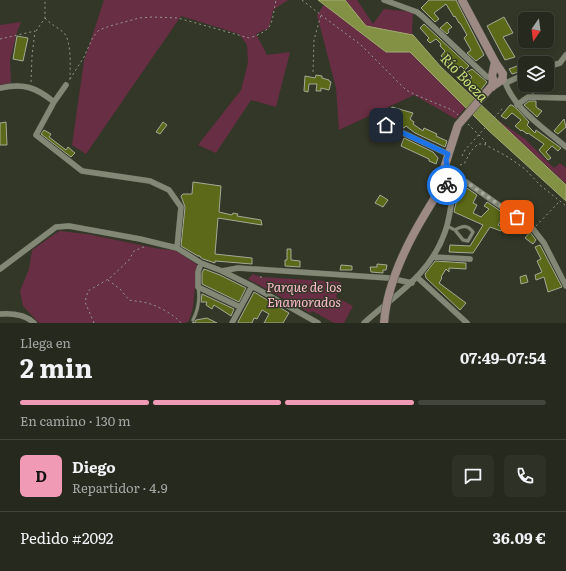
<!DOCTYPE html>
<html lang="es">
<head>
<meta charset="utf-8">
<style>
  :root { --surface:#26291d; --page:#2e3126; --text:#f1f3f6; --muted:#a4a6a4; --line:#42453b; --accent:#f09ab6 }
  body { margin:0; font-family:Literata,serif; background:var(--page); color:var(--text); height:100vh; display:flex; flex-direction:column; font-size:15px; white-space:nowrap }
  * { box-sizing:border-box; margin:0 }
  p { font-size:13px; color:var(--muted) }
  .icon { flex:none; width:22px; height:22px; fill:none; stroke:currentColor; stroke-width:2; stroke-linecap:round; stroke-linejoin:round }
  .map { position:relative; height:323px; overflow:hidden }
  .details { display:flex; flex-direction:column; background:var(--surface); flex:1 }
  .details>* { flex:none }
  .needle { width:26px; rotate:194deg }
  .controls { position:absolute; left:518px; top:12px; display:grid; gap:8px }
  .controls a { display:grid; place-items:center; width:36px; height:36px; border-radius:6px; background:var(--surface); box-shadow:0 2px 6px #0003,0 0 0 1px var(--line); font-size:20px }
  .pin { position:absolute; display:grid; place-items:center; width:34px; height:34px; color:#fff; margin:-17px; border-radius:8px; box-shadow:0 2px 6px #0006 }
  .courier { position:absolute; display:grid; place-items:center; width:40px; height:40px; margin:-20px; border:3px solid #1a73e8; border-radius:50%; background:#fff; color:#222; box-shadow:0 1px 5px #0007 }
  .summary em { font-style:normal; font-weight:700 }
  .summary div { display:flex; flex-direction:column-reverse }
  .summary { display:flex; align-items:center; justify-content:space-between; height:68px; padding:0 20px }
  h1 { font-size:26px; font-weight:700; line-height:30px }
  .bar { display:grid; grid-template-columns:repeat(4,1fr); gap:6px 4px; align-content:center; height:48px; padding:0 20px }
  .bar i { height:5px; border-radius:3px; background:var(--line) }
  .bar .active { background:var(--accent) }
  .bar p { grid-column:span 4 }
  .line { display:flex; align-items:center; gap:10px; padding:0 20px; border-top:1px solid var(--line) }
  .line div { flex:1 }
  .round { display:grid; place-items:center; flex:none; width:42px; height:42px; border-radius:6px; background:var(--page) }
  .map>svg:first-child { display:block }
</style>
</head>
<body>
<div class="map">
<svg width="566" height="323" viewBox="0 0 566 323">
  <rect width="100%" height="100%" fill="#333727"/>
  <!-- green -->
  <path fill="#682e44" d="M104 0H288L273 10 269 28 256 34 267 55 290 52 276 107 251 100 216 153 198 145 241 90 248 63 247 45 239 34 181 16 86 154 72 145 84 61Z
    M327 0H357L373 24 384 9 413 12 412 33 441 69 474 97 456 119 414 95 339 130 336 88 317 15Z
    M21 22 17 32 10 60 11 83 0 85V25Z
    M496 119 525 139 554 168 560 163 566 168V184Z
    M59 231 87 234 160 249 175 250 197 265 193 307 189 321 185 323H39L23 306 20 291 29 269 32 250Z
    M253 274 261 277 341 282 336 297 353 306 344 323H334L312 311 310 313 248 279Z"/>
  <!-- water -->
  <path fill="#829144" stroke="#a0ab72" d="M318 0H345L366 26 413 35 441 67 566 185V201L488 130 410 52H386Z"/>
  <!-- building -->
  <path fill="#5b6918" stroke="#a5aa97" d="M429 0H456L484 55 476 61 467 53 471 50 464 38 467 35 460 23H459L455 16 454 17 446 4 434 13 439 19 435 22 421 8Z
    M504 17 513 33 503 37 515 57 505 60 487 26Z
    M447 22 452 27 448 30 449 32 447 34 440 28Z
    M424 24 469 66 465 70 461 66 453 74 448 69 451 66 441 56 445 51 440 46 441 44 436 39 430 43 427 40 429 38 420 28Z
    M17 36 28 38 23 61 13 59Z
    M525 63V70L512 74 509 69Z
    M472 69 487 82 480 91 476 87 472 91 466 84 472 77 467 72Z
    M316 75 322 76V78L329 80V81L331 82 329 90 321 88V91H316L317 84H309L308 92 304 91 305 76 315 78Z
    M525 79V85H549V92H544V89H537L534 93H532L518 82Z
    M529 101H536V107L542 111 537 117 524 105Z
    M510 105H512L517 109 529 122 527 125 535 133 536 130 561 148 558 151 552 146 546 152 551 158 548 160 539 150 544 144 528 133 527 134 522 130 521 131 515 126 521 120 512 113 506 119 501 116Z
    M392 107 413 113 410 119 414 122 413 124 423 131 424 128 437 134 436 136 447 141 445 147 415 133 406 126 404 128 396 125 399 117 390 115Z
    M564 119 566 127 558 134 554 131Z
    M6 122 7 145H0V123Z
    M163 122 167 125 160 134 156 132Z
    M44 130 51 134 49 137 66 150 68 147 75 153 71 157 41 134Z
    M404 138 433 152 438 158 436 164 429 161V159L401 146Z
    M193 182 221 186 219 212 232 215 233 213 238 214 237 216 261 220 262 225 218 218 215 254 252 258V264L215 261V263L203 259 200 257V256H198L181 246 185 207 181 196 183 194H192Z
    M460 185 464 186 477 195 473 203 477 205 473 213 481 217 489 209 484 206 487 202 518 223 515 227 502 219 498 225 503 228 501 231 490 227 473 253 449 252 450 245 470 246 483 225 454 212Z
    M380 195 388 200 383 207 375 203Z
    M530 232 536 240 533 244 525 238Z
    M540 245 562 287 548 292 544 277 536 280 535 275 542 272 537 261 541 259 535 247Z
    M287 249H291V260L300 261V267L285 266V260H287Z
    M435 261 466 263V269L449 268V272L446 269 441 277 442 278 439 283 466 303 460 310 426 278 425 274Z
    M377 264 387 265 386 270H383V273L371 272 370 267H377Z
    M341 265 352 266V270H340Z
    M204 269 220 275 246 288 239 302 202 284V273Z
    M526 275 528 282 521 284 520 277Z
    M254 292 289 313 283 323H264L269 314 262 310 257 319 254 318 252 323H238V322Z
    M202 294 234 309 231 316 214 305 212 309 206 305 207 302H201Z
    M207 318 217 323H192L195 322 196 320Z"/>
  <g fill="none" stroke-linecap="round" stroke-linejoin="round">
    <!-- lane casing -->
    <g stroke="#505445" stroke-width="4">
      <path id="lane" d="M447 226 455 230 463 240 468 241 473 232C467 224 462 226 455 230
        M193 320C198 310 200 298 198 287"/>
    </g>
    <!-- street casing -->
    <g stroke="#505445" stroke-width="6">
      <path id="street" d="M384 0 417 12 422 16 487 77 493 79
        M547 67 560 63 566 55
        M503 75C510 107 543 127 566 147
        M506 83 525 74
        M66 85 54 102 36 135 82 171 150 181 169 190 181 207 177 248
        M0 88C23 83 36 87 54 102
        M517 105 528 97 566 98
        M386 125 448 154
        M433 257 470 259
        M201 263 198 272V287L240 307
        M0 269 56 227 69 226 140 239 177 248 201 263 222 271 252 286 318 323
        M222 271 238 268 389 278 412 283
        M418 278 467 323
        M0 314C12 313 25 314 34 323
        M232 323 252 286
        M364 323C396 294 430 275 445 232 451 216 451 199 455 183L460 181 466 182 533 229 544 243 566 286"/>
    </g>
    <!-- secondary casing -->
    <g stroke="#505445" stroke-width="9">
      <path id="secondary" d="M462 0 495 62 503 74 502 80 490 88
        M492 87 493 79 492 76 495 62
        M434 199 447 193 448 187 445 184V173
        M425 214 434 199 437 192 436 188 440 181 455 134"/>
    </g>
    <!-- path -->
    <path stroke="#94988b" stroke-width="1" stroke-dasharray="2 3" stroke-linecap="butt" d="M302 0 321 15 314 40 313 73
      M321 15 361 45 406 90 416 95 452 110 458 115
      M45 18C50 24 57 27 63 32 72 40 70 67 70 79L69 81
      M36 31 45 18V0
      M0 39 35 31 32 56 31 83
      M70 79 84 57 93 37 99 30 110 26 139 18 152 17 178 18 249 38C275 30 271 23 276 0
      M468 124 485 141 486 145
      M460 165 464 164 471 151 478 144H484L508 157 525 169 540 185 566 206
      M536 226 559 202
      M261 276V280
      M108 280 120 289 129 300C133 301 137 301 142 302 153 303 174 314 181 323
      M94 323 85 302 88 291 110 278 129 260 134 251 146 246"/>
    <!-- lane -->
    <use href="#lane" stroke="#838775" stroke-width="3"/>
    <!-- street -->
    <use href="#street" stroke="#838775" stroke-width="5.5"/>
    <!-- secondary -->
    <use href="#secondary" stroke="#9e8a85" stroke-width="8"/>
    <!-- secondary-bridge casing -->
    <g stroke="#505445" stroke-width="9" stroke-linecap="butt">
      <path id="secondary-bridge" d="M455 134 458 125 490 88
        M384 323C387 284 405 247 425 214"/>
    </g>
    <!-- path-bridge -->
    <path stroke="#94988b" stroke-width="1" stroke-dasharray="2 3" stroke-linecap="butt" d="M462 156 465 150 503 108"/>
    <!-- secondary-bridge -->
    <use href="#secondary-bridge" stroke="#9e8a85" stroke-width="8"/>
  </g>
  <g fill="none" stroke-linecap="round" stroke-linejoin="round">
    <!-- done -->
    <path stroke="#a7ab9f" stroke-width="4" stroke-dasharray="0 7.2" d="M447 185 454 187 455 183 460 181 466 182 517 217"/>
    <!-- route -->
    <path stroke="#1a73e8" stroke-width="5" d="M386 125 448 154 446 160 448 172 447 185"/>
  </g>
  <g text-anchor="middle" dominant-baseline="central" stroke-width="3" stroke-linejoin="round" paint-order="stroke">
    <!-- park labels -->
    <g font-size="13" font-style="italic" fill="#febcd0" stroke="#333727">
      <text x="304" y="286">Parque de los<tspan x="304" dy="15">Enamorados</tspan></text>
    </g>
    <!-- water labels -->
    <g font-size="14" font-style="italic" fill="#cde47a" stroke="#333727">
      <text transform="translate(465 77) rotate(46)">Río Boeza</text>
    </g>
  </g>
</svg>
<div class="controls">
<a><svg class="needle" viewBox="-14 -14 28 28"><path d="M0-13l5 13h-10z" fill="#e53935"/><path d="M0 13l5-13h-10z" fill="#a4a6a4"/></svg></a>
<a><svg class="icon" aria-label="layers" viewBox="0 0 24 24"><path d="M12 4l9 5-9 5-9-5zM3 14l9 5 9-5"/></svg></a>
</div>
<div class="pin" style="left:517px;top:217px;background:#ea580c"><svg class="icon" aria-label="bag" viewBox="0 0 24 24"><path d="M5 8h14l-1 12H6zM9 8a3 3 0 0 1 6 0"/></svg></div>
<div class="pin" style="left:386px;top:125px;background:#1f2937"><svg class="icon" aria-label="home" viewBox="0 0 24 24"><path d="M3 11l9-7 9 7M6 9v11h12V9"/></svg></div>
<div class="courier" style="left:447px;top:185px"><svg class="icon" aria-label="bike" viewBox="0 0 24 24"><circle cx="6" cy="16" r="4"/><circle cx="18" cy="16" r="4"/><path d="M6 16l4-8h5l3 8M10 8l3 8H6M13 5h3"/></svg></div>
</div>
<section class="details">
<div class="summary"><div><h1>2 min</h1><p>Llega en</p></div><em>07:49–07:54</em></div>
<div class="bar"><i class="active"></i><i class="active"></i><i class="active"></i><i></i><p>En camino · 130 m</p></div>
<div class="line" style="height:72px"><b class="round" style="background:var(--accent);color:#111">D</b><div><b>Diego</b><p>Repartidor · 4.9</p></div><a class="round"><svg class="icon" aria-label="chat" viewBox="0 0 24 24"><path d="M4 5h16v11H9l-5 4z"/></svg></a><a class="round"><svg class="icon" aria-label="phone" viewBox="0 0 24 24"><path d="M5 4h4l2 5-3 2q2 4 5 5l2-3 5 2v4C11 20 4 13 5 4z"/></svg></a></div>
<div class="line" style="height:52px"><div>Pedido #2092</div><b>36.09 €</b></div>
</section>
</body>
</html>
